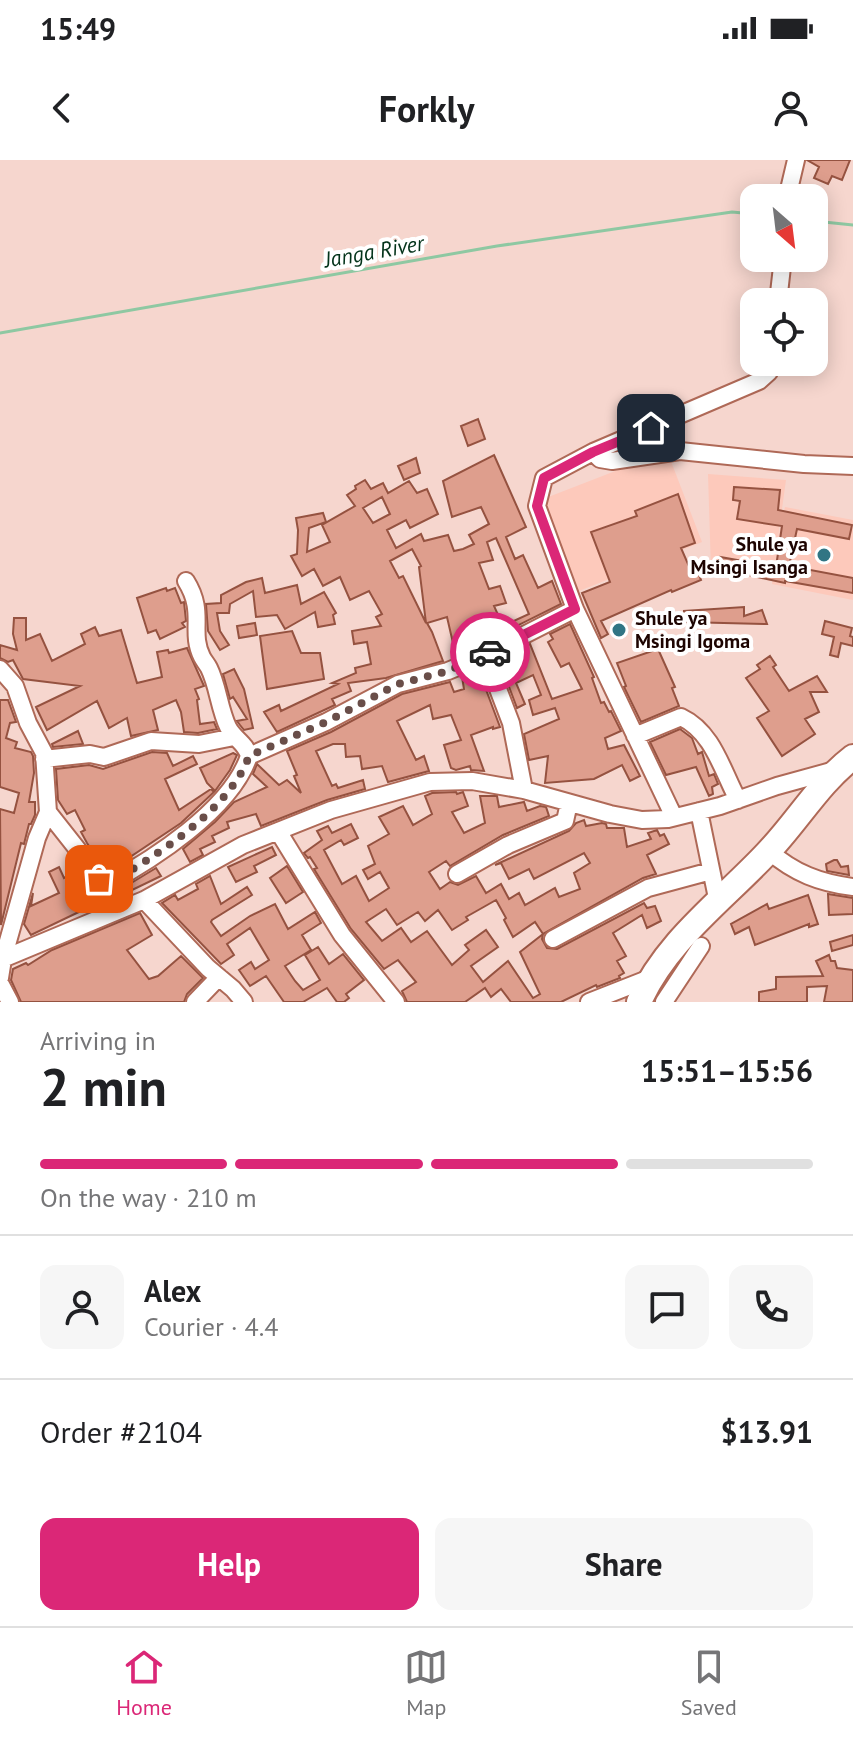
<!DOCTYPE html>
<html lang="en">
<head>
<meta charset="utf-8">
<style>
  :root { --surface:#fff; --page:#f6f6f6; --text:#202124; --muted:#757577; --line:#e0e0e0; --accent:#db2777 }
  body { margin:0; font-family:"PT Sans",sans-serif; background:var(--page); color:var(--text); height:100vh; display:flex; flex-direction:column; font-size:30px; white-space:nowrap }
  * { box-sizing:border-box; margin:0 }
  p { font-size:26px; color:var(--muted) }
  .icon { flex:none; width:44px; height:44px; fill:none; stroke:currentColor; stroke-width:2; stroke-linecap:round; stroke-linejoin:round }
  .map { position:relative; height:842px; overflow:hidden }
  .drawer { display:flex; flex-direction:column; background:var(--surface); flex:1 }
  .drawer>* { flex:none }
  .needle { width:52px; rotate:152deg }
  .controls { position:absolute; left:740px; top:24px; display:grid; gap:16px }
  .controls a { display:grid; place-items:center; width:88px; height:88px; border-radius:16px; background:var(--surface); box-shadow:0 4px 20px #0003; font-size:40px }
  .pin { position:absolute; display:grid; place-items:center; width:68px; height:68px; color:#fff; margin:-34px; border-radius:16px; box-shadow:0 4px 12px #0006 }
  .courier { position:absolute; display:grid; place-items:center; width:80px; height:80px; margin:-40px; border:6px solid #db2777; border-radius:50%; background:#fff; color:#222; box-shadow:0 2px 10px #0007 }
  .head em { font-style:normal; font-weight:800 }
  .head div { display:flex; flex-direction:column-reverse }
  .head { display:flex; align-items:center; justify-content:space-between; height:136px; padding:0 40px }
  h1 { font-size:52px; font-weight:800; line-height:60px }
  .bar { display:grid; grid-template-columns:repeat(4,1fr); gap:12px 8px; align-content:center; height:96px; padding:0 40px }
  .bar i { height:10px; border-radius:6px; background:var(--line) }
  .bar .current { background:var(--accent) }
  .bar p { grid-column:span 4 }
  .line { display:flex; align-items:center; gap:20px; padding:0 40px; border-top:2px solid var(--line) }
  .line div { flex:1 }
  .round { display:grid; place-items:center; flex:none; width:84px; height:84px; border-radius:16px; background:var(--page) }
  .cta { display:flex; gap:16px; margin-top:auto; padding:16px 40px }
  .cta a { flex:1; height:92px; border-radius:16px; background:var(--accent); color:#fff; font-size:32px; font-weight:800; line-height:92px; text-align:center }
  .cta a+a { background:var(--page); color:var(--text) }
  .status { display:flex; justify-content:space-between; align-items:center; height:56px; padding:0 40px; background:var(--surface); direction:ltr }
  .status svg { height:22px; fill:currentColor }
  header { display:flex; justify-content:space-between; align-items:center; height:104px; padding:0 40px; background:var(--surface); font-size:36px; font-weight:800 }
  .tab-bar { display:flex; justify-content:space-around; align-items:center; height:112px; border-top:2px solid var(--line); background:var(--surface); font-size:22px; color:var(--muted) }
  .tab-bar a { display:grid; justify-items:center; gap:4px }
  .tab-bar .current { color:var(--accent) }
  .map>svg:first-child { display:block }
</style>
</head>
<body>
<div class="status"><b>15:49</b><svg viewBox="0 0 49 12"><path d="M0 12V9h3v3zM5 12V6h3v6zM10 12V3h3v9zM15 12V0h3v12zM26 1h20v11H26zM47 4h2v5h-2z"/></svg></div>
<header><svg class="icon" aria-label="back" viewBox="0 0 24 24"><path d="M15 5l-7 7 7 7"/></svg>Forkly<svg class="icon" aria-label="person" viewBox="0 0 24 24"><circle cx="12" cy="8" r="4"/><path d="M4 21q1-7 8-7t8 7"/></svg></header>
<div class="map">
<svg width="853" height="842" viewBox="0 0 853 842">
  <rect width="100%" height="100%" fill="#f6d6ce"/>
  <!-- built -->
  <path fill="#fdc9bb" d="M667 291 702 382 574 433 538 341Z
    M708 314 786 320 778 378 785 347 853 360V440L772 424 775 398 771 421 711 410Z"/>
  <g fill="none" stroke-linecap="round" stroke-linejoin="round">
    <!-- stream -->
    <path stroke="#8ec8a2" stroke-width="3" d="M814 61 853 65
      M0 173 497 86 732 52 754 54"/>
  </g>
  <!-- building -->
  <path fill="#de9e8d" stroke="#955240" stroke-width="2" fill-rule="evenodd" d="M807 0H850L842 20 832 16 828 24 814 18 819 7Z
    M478 259 485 279 468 286 461 266Z
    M494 295 526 367 506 377 515 399 523 395 538 428 552 421 561 444 456 496 447 457 427 463 432 472 443 501 386 518 348 523 351 531 332 539 335 545 277 572 264 552 279 545 281 551 338 524 332 523 356 513 355 508 371 504 367 482 354 484 352 471 381 466 376 457 382 454 369 431 350 440 340 417 323 426 314 409 302 416 291 396 297 394 298 370 296 358 323 353 326 362 309 368 307 392 330 382 322 365 355 346 347 335 356 329 355 326 365 320 371 329 383 323 388 333 409 321 417 333 427 329 438 354 410 368 406 360 387 370 396 388 421 374 424 381 448 375 454 391 463 389 474 384 469 375 489 364 481 347 452 357 443 321ZM382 337 390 354 373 363 363 348ZM496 378 529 454 503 466 494 446 506 443 500 426 489 429 479 403 493 400 487 382ZM412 389 421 406 419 407 426 463 403 416 399 418 390 401Z
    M416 298 420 313 404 320 398 306Z
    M734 327 780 330 778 350 852 365 849 379 797 369 789 406 853 418V433L785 421V423L717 408 720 397 776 407 782 366 737 359 740 341 733 340Z
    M678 334 695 383 681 388 691 411 697 410 701 420 672 432 671 430 601 461 608 474 601 478 582 433 610 422 591 372 637 356 635 351Z
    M262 418 265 433 297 425 301 444 324 432 336 453 333 455 335 464 318 467 315 452 285 469 277 455 256 457 253 431 230 444 229 453H217L220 471 229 485 220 490 208 471 206 444 221 443V435L246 422Z
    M166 428 167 431 175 428 181 443 184 442 186 461 182 463 185 467 160 479 156 470 148 473 137 438Z
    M744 447V456L762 450 767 464 684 462V451Z
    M14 458H26V480L40 474 52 501 85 484 81 474 95 467 99 476 121 470 137 523 162 517 157 492 168 490 169 493 187 488 204 526 195 529 199 539 197 540 200 564 214 562 217 569 198 573 184 572 181 552 176 540 153 550 158 570 131 576 127 558 109 568 97 541 47 570 36 547 80 526 23 519 13 500 8 502 0 498V485L17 490 13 474Z
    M825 461 852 468 850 476 853 477V486L841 483 838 497 830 495 834 477 822 474Z
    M255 463 257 475 239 478 237 466Z
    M570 464 594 517 592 518 601 543 604 542 609 552 611 551 621 571 605 578 608 589 624 585 640 616 630 621 622 605 594 619 545 623 548 596 529 600 524 574 559 559 555 548 533 555 529 540 541 535 533 515 516 523 525 544 517 548 499 500 530 484 552 539 582 529 569 503 561 507 548 482 553 479 550 474Z
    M292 471 301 493H320L324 519 267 529 260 476Z
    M658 489 675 527 672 528 679 546 641 562 624 527 626 526 617 503Z
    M770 496 776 505 773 507 789 531 817 516 827 532H810L819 552 805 559 815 574 782 596 757 558 769 551 746 518 760 509 757 505Z
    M234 509 244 529 253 568 244 570 240 565 237 561 247 559 233 537 230 539 223 514Z
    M479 511 500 567 493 569V567L471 575 484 611 471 610 470 606 456 610 451 608 444 585 461 580 451 555 433 559 430 545 397 561 416 600 424 596 429 611 388 622 382 606 362 609 360 596 346 597 345 584H333L316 591 332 626 336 624 338 628 363 620 365 629 327 640 261 666 256 654 227 662 229 668 212 676 215 682 200 689 203 695 190 702 183 689 215 662 234 642 267 627 253 614 257 604 279 625 287 620 301 633 294 616 297 615 287 591 331 572 402 534 450 522 454 532 464 529 462 517Z
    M0 540H8L16 562 10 563 6 578 17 582 15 588 31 592 33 596 34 613 29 642H35V655L31 664H29L24 684 21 683 1 765 0 649 14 653 19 633 0 627Z
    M680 569 692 578 698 594 702 592 709 616 714 614 718 624 712 627 713 634 709 636 696 607 666 615 650 582Z
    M78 571 83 584 53 587 52 584Z
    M152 592 167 593 173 606 193 596 197 604 165 619 179 650 211 629 214 632 181 663 112 709 105 698 99 701 87 683 81 672 85 670 75 650 67 654 58 640 56 609 89 605 103 609Z
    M233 593 237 595 230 610 215 631 207 623 200 608Z
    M456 632 457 634 463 632 468 646 452 652 464 673 485 663 480 636H497L499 647 524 642 527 651 540 646 546 647 549 656 503 675 450 706 446 701 429 712 440 729 450 722 458 725 476 716 486 733 501 724 509 739 519 733 525 745 555 728 559 737 580 729 574 713 590 703 584 693 534 719 529 709 509 719 501 703 495 705 569 671 576 663 584 660 586 666 602 663 606 664 607 668H624L627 687 651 679 648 673 657 670 660 676 664 674 669 684 647 695 656 714 643 718 543 774 542 779 547 788 557 789 644 743 647 748 655 746 661 761 647 768 642 755 613 773 626 796 617 801 624 813 619 816 620 818 597 827 596 825 561 842H511L501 829 491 837 485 828 465 842H407L402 831 416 822 398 800 384 809 351 769 314 709 317 708 310 697 308 698 304 693 322 680 317 671 328 666 332 673 351 664 358 678 344 685 341 680 324 690 342 724 356 716 369 741 389 728 380 712 368 719 363 710 375 704 368 686 389 674 379 657 403 646 413 665 432 654 425 636 432 633ZM496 740 506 758 504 760 513 777 535 762 543 774 520 792 540 834 533 838 508 801 483 822 471 806 498 787 486 770 465 785 469 790 452 805 427 771 411 782 401 768 382 781 366 762 386 749 397 765 418 752 425 761 438 750 452 770 468 760 466 757Z
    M272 687 276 695 254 706 257 712 236 722 228 707Z
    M834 700H837L841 707 848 706 849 715 827 711 826 704Z
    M287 706 303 732 286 743 270 718Z
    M59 707 64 718 78 709 89 726 74 735 83 750 31 775 24 764 33 733 31 746 59 733 49 712Z
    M156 708 161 716 126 733 123 728Z
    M210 716 221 744 247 727 252 735 212 760 211 762 221 776 250 756 275 744 288 769 315 752 321 763 302 775 311 790 285 806 295 821 303 830 320 820 305 795 318 787 329 804 343 794 364 820 346 834 349 838 344 842H337L327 828 303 842H284L266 816 250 826 239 810 251 802 255 809 269 800 250 768 227 784 234 795 221 804 162 743 175 735 178 740 198 729 196 724Z
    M828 734 853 738V754L829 755Z
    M808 735 818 764 809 767V764L755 785 749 767 735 774 731 764 767 744 769 749Z
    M140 753 152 775 127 790 149 819 158 816 181 796 203 818 187 834 184 842H21L11 820 13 809 26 803 28 805 52 790Z
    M853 775V785L832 791 830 782Z
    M829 795 831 801H835L837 808 853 810V842H824L827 826 807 827V842H759V832L776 829V817L823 816 816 801Z"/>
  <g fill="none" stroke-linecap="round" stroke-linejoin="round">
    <!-- minor casing -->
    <g stroke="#af6957" stroke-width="20">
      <path id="minor" d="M787 38 796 0
        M778 142 783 98
        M593 292 759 221 769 212 771 202
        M485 495 511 563 524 630
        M0 509 15 526 28 563 44 593 48 652 78 690 119 750
        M635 576 681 557C713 572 722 610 738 640
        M249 596 326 562 398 524 448 511 477 499 575 449
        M44 599 90 594 104 597 151 581 199 584 234 577
        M699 651 718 743
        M674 657 575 449 537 346 544 318 593 292 600 299 612 301 680 291 804 304 853 306
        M278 671 342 775 396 842
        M769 691C794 713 820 723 853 727
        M457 714 508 685 565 661 569 643
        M104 726C152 700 231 650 249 596 246 583 234 579 228 567 219 548 218 526 209 508 207 504 204 501 202 497 189 471 206 453 186 421
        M144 740 208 808 233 829 244 842
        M553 779 648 728 711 711
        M0 800 144 740 243 685 331 650 430 622 472 621 524 630 610 654 642 660 668 659 720 646 777 626 835 610
        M0 818 3 799 37 678 48 652
        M0 823 10 842
        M195 842 219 817
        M589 842 650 818
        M664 842 701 786"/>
    </g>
    <!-- highway casing -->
    <g stroke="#af6957" stroke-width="28">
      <path id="highway" d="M639 842C666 781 723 740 767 693 797 662 819 623 853 597"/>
    </g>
    <!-- minor -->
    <use href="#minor" stroke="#fff" stroke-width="16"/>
    <!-- highway -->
    <use href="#highway" stroke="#fff" stroke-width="24"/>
  </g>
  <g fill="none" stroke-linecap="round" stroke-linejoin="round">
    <!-- done -->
    <path stroke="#694e49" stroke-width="8" stroke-dasharray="0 14.4" d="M99 719 104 726C152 699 230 650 249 596L326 562 398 524 448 511 490 492"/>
    <!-- route -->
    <path stroke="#db2777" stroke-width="10" d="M490 492 575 449 537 346 544 318 593 292 651 268"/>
  </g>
  <!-- markers -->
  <g fill="#317584" stroke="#fff" stroke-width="3">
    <circle cx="824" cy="395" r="8"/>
    <circle cx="619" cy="470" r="8"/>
  </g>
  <g text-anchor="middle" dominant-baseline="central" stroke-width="8" stroke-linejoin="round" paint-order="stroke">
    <!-- poi labels -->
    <g font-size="20" font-weight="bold" fill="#1d0401" stroke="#fff" text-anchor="end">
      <text x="808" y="384">Shule ya<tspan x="808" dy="23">Msingi Isanga</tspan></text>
      <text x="635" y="458" text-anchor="start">Shule ya<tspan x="635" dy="23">Msingi Igoma</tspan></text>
    </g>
    <!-- water labels -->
    <g font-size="22" font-style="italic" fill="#03331a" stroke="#fff">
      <text transform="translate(374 91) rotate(-10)">Janga River</text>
    </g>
  </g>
</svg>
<div class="controls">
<a><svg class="needle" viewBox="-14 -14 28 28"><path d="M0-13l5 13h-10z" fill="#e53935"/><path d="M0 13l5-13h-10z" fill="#757577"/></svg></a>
<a><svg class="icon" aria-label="locate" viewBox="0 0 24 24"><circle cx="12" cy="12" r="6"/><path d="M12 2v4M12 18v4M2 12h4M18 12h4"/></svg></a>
</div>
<div class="pin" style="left:99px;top:719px;background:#ea580c"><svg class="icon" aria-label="bag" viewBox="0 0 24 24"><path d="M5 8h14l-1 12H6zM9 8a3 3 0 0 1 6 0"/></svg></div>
<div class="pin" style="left:651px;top:268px;background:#1f2937"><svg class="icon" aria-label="home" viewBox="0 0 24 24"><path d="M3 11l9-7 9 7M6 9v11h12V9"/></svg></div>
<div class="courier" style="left:490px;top:492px"><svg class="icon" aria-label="car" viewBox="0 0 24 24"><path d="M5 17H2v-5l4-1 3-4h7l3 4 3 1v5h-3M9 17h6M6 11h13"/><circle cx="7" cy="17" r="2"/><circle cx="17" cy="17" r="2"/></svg></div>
</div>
<section class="drawer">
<div class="head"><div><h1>2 min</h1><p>Arriving in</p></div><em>15:51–15:56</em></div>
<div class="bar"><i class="current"></i><i class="current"></i><i class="current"></i><i></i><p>On the way · 210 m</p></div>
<div class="line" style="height:144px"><a class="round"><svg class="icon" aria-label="person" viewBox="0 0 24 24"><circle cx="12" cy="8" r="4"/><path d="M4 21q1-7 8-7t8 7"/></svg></a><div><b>Alex</b><p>Courier · 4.4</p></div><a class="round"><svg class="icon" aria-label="chat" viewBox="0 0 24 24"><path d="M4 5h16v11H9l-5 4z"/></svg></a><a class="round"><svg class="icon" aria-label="phone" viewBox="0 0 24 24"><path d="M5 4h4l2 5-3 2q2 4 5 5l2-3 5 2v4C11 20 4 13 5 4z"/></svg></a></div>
<div class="line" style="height:104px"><div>Order #2104</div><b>$13.91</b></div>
<div class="cta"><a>Help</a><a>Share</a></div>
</section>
<nav class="tab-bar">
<a class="current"><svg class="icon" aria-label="home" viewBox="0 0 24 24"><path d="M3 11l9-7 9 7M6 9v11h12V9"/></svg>Home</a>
<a><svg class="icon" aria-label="map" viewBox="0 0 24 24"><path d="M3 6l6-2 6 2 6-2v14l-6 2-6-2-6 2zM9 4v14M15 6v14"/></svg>Map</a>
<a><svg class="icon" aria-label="saved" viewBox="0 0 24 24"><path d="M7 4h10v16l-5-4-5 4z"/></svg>Saved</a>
</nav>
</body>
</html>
